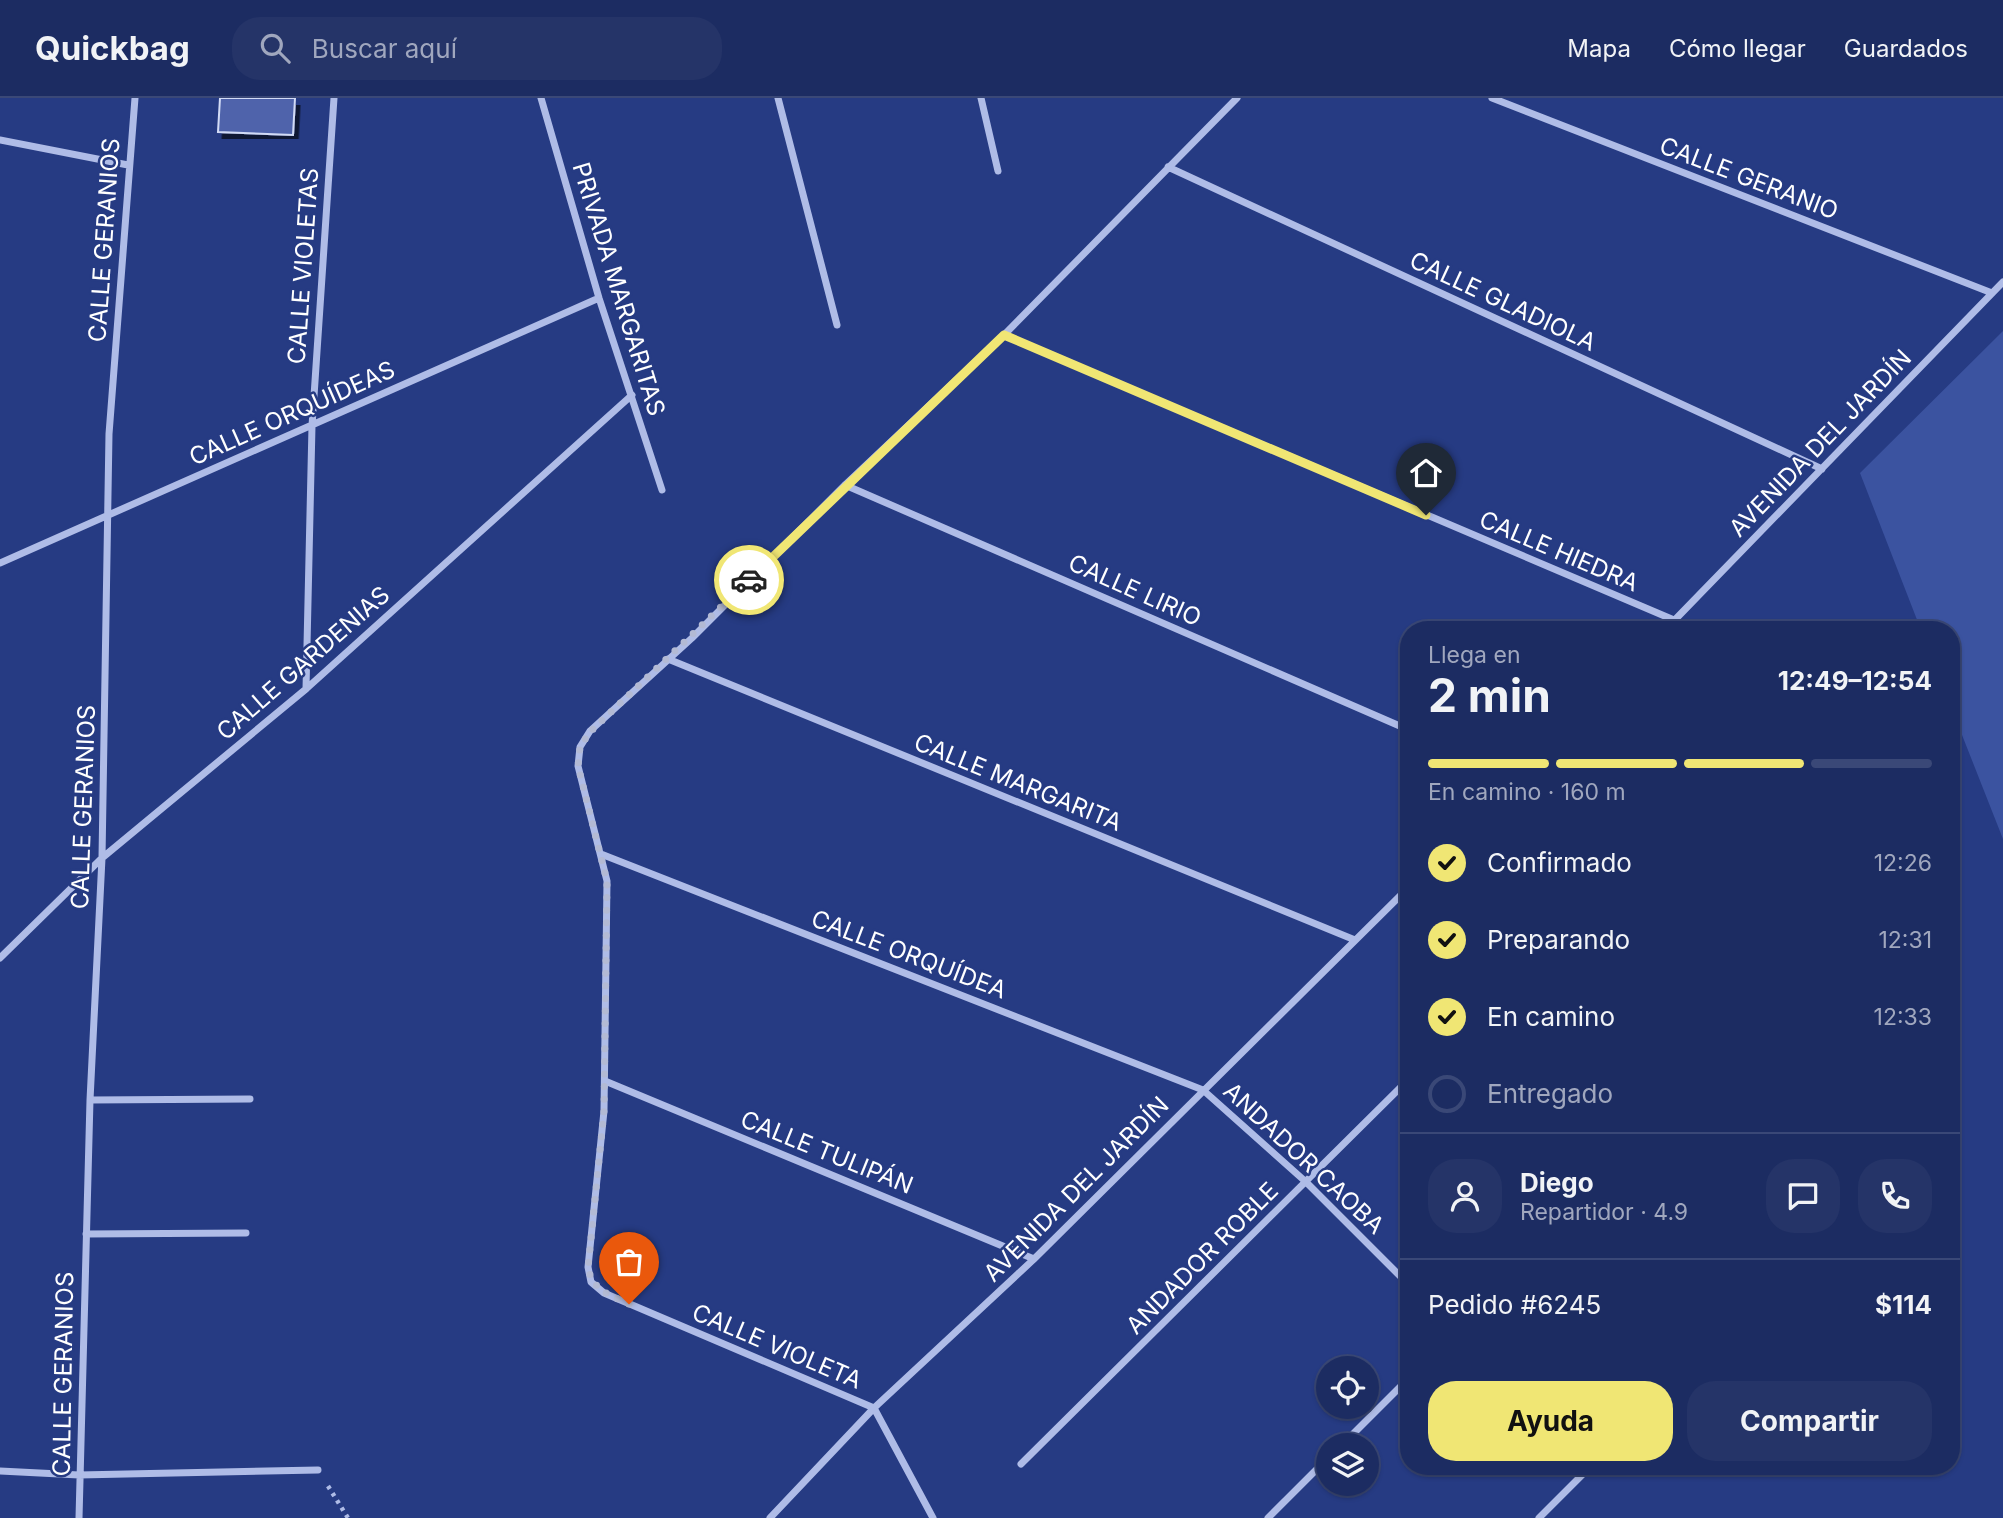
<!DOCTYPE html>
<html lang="es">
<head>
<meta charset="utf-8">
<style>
  :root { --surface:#1c2c62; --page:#253468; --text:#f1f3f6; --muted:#a0a7be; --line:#3a4877; --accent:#f0e674 }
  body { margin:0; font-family:Inter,sans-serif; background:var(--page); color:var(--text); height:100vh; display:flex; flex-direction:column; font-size:26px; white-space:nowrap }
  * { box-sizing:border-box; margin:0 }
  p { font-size:23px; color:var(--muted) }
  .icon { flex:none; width:38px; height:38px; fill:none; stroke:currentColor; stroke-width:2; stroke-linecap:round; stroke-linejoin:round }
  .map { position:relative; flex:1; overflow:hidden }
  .drawer { position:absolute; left:1400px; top:523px; width:560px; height:854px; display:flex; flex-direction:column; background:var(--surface); border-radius:28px; box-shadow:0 2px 5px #0004,0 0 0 2px var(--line) }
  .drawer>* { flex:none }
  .buttons { position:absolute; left:1316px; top:1258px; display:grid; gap:14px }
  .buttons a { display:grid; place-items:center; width:63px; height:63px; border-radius:50%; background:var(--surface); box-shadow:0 2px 5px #0004,0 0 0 2px var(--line); font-size:35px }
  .pin { position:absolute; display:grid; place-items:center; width:60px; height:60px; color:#fff; margin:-72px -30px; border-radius:50% 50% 50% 0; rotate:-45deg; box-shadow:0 0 7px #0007 }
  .pin .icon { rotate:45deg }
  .courier { position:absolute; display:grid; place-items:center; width:70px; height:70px; margin:-35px; border:5px solid #f0e674; border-radius:50%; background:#fff; color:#222; box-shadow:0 2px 9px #0007 }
  .summary em { font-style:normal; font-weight:700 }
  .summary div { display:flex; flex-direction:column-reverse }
  .summary { display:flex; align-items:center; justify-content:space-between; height:119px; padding:0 28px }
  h1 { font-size:46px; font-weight:700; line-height:52px }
  .bar { display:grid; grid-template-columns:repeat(4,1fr); gap:10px 7px; align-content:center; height:84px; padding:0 28px }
  .bar i { height:9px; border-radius:5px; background:var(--line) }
  .bar .selected { background:var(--accent) }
  .bar p { grid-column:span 4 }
  .line { display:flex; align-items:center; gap:18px; padding:0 28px; border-top:2px solid var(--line) }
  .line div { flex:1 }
  .round { display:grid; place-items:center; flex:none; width:74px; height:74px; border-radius:28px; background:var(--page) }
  ol { padding:0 28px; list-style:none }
  li { display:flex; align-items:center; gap:21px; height:77px }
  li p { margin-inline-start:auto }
  li .icon { padding:7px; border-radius:50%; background:var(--accent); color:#111; stroke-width:4 }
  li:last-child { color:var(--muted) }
  li i { width:38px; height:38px; border:4px solid var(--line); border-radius:50% }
  .cta { display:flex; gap:14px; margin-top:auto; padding:14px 28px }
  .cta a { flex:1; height:80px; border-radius:28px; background:var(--accent); color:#111; font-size:28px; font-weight:700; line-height:80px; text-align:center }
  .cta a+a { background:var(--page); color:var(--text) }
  header { display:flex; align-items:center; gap:42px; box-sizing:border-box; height:98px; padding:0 35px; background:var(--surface); border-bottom:2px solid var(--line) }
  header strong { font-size:33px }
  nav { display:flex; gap:38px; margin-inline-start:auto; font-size:24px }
  .search { width:490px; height:63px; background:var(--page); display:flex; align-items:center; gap:18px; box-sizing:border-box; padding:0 24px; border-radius:28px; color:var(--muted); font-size:26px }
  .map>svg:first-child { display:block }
</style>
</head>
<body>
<header>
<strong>Quickbag</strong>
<div class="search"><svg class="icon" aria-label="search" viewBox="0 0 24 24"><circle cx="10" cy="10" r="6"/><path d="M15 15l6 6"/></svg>Buscar aquí</div>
<nav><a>Mapa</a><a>Cómo llegar</a><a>Guardados</a></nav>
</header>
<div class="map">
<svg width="2003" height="1420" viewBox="0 0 2003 1420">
  <defs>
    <filter id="shadow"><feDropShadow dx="4.5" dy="8" stdDeviation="0" flood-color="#0009"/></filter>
  </defs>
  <rect width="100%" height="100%" fill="#263b83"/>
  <!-- green -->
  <path fill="#3b53a0" d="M2003 233V741L1951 609V532H1921L1860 375Z"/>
  <!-- building -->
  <path fill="#4f64ab" stroke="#d2dbf6" stroke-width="2" filter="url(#shadow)" d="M220 0H295L293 37 218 34Z"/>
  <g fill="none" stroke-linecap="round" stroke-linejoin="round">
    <!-- path -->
    <path stroke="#afbce7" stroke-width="4.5" stroke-dasharray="3.5 5" stroke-linecap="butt" d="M328 1388 348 1420"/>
    <!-- street -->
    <path stroke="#afbce7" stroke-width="7" d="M541 0 599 200 662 392
      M778 0 837 227
      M981 0 998 73
      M1492 0 1992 195
      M0 42 128 67
      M1168 69 1822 371
      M1004 237 1674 522
      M845 387 1409 632
      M0 465 599 200
      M1665 532 2003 184
      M668 561 1355 842
      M306 591 312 328 334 0
      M601 756 1203 992 1306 1084 1409 1187
      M0 860 102 760 306 591 632 297
      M605 983 1034 1161
      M90 1002 250 1001
      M86 1136 246 1135
      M1341 1348 1409 1280
      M1021 1366 1409 981
      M0 1373 79 1377 318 1372
      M79 1420 90 1002 102 760 109 336 135 0
      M770 1420 874 1310 1034 1161 1409 789
      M933 1420 874 1310 604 1195 591 1184 588 1169 604 1013 607 783 578 668 580 649 590 633 692 540 845 387 1004 237 1237 0
      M1268 1420 1328 1360
      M1539 1420 1591 1368"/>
  </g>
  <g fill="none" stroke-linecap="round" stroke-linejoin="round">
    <!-- done -->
    <path stroke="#b3bad4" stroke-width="7" stroke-dasharray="0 12.6" d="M629 1206C609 1197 593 1192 588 1170L604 1013 607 783 578 668 580 649 590 634 749 482"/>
    <!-- route -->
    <path stroke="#f0e674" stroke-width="9" d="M749 482 1004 237 1426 417"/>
  </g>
  <g text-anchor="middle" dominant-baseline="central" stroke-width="5" stroke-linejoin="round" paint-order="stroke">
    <!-- street labels -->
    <g font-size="24" fill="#fff" stroke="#263b83">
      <text transform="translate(1749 80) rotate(21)">CALLE GERANIO</text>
      <text transform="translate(104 142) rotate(-86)">CALLE GERANIOS</text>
      <text transform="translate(303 168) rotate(-86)">CALLE VIOLETAS</text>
      <text transform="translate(619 191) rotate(73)">PRIVADA MARGARITAS</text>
      <text transform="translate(1503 203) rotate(25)">CALLE GLADIOLA</text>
      <text transform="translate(292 315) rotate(-24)">CALLE ORQUÍDEAS</text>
      <text transform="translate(1820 345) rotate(-46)">AVENIDA DEL JARDÍN</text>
      <text transform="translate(1559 453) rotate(23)">CALLE HIEDRA</text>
      <text transform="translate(1135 492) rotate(24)">CALLE LIRIO</text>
      <text transform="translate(303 565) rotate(-41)">CALLE GARDENIAS</text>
      <text transform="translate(1018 684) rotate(22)">CALLE MARGARITA</text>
      <text transform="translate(83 709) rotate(-88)">CALLE GERANIOS</text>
      <text transform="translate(909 856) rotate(21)">CALLE ORQUÍDEA</text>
      <text transform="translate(827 1054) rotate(22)">CALLE TULIPÁN</text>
      <text transform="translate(1304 1060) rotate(43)">ANDADOR CAOBA</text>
      <text transform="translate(1076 1091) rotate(-45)">AVENIDA DEL JARDÍN</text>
      <text transform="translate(1202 1160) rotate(-45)">ANDADOR ROBLE</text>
      <text transform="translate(777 1248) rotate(23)">CALLE VIOLETA</text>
      <text transform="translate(63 1276) rotate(-89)">CALLE GERANIOS</text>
    </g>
  </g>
</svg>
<div class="buttons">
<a><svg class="icon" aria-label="locate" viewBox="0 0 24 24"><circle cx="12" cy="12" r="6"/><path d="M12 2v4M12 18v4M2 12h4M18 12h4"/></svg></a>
<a><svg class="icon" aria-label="layers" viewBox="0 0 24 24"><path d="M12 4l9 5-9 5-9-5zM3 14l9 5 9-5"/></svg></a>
</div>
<div class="pin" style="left:629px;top:1206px;background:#ea580c"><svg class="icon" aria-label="bag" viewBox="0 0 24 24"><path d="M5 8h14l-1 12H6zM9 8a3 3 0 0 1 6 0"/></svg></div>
<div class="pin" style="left:1426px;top:417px;background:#1f2937"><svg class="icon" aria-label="home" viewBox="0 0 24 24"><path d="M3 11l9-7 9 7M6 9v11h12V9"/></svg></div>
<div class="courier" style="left:749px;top:482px"><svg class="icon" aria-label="car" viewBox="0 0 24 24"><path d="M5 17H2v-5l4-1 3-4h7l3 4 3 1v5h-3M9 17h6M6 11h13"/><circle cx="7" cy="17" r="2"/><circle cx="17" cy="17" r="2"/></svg></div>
<section class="drawer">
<div class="summary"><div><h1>2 min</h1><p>Llega en</p></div><em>12:49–12:54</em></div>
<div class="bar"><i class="selected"></i><i class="selected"></i><i class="selected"></i><i></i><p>En camino · 160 m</p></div>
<ol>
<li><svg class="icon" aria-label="check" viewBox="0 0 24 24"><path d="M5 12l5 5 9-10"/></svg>Confirmado<p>12:26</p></li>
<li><svg class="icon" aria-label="check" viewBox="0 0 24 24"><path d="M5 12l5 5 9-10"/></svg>Preparando<p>12:31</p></li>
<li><svg class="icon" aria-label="check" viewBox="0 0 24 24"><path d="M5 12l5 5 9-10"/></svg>En camino<p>12:33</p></li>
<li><i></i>Entregado</li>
</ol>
<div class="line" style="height:126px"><a class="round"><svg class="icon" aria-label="person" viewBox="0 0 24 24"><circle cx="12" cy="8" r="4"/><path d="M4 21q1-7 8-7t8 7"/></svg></a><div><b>Diego</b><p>Repartidor · 4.9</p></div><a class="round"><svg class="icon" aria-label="chat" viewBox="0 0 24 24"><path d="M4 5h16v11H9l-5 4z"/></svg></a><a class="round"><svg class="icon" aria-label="phone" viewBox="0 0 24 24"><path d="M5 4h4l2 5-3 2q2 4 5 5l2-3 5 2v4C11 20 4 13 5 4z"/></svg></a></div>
<div class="line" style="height:91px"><div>Pedido #6245</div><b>$114</b></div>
<div class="cta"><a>Ayuda</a><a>Compartir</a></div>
</section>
</div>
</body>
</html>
